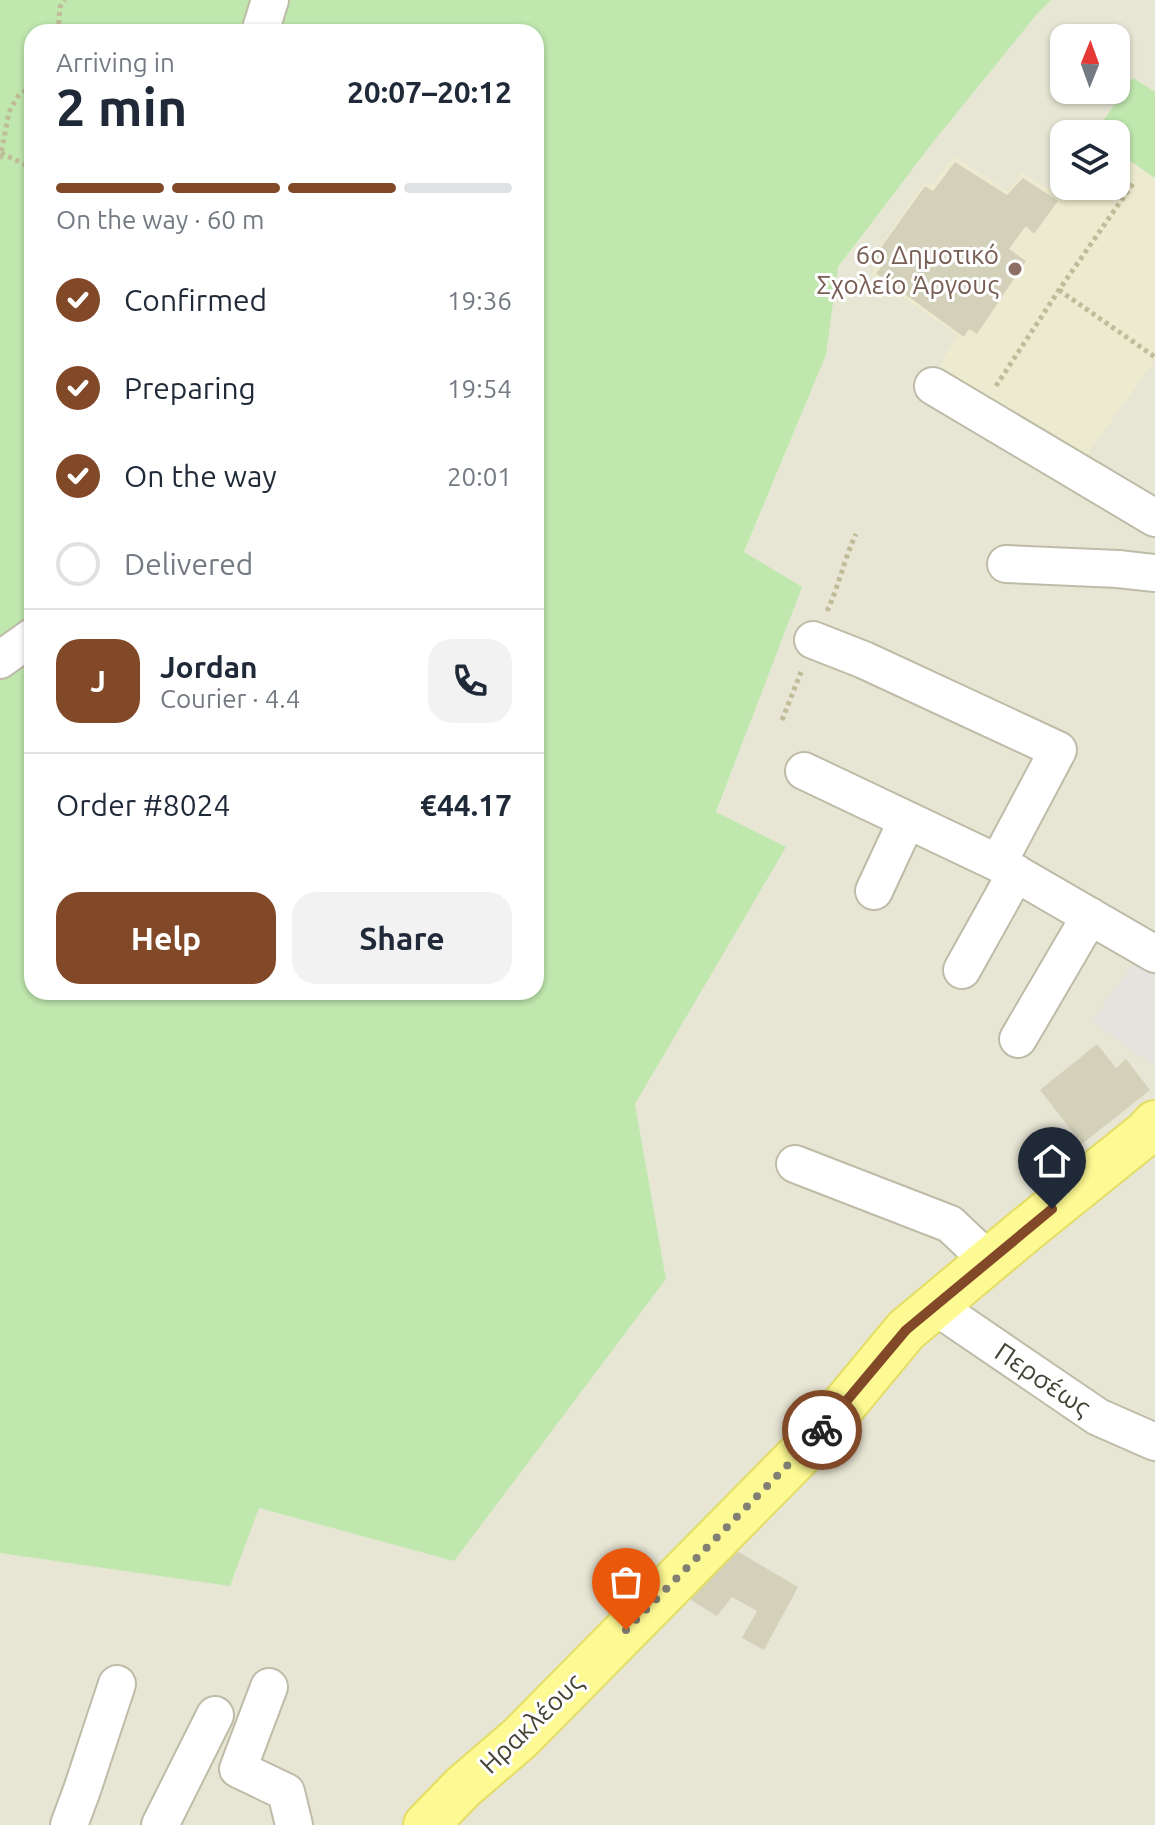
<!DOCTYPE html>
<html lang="en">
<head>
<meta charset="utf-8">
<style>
  :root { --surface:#fff; --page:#f2f2f3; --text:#1f2937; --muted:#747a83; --line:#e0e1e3; --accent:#824928 }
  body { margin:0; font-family:Ubuntu,sans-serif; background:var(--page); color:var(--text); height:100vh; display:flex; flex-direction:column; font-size:30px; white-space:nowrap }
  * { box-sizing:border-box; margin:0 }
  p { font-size:26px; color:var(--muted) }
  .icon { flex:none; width:44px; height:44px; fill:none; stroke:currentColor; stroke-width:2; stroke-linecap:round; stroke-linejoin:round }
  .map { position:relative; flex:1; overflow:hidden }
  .panel { position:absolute; left:24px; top:24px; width:520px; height:976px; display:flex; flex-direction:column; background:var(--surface); border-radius:24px; box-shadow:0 2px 6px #0004 }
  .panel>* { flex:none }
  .needle { width:52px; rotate:1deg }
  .tools { position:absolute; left:1050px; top:24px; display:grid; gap:16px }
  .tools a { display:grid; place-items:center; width:80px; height:80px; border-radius:16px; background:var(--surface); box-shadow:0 2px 6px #0004; font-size:40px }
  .pin { position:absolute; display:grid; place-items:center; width:68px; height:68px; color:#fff; margin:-82px -34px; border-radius:50% 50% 50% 0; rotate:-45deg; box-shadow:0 0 8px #0007 }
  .pin .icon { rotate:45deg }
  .courier { position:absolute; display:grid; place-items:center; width:80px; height:80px; margin:-40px; border:6px solid #824928; border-radius:50%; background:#fff; color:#222; box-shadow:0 2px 10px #0007 }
  .head em { font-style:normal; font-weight:700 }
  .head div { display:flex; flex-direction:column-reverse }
  .head { display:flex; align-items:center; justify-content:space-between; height:136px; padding:0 32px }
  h1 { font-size:52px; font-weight:700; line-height:60px }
  .bar { display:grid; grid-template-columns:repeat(4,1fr); gap:12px 8px; align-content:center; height:96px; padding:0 32px }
  .bar i { height:10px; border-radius:6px; background:var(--line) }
  .bar .current { background:var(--accent) }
  .bar p { grid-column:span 4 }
  .line { display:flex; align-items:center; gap:20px; padding:0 32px; border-top:2px solid var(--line) }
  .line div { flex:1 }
  .round { display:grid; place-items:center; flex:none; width:84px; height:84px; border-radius:24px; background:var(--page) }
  ol { padding:0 32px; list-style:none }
  li { display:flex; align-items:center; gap:24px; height:88px }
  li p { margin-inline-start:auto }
  li .icon { padding:8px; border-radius:50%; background:var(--accent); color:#fff; stroke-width:4 }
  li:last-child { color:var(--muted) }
  li i { width:44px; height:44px; border:4px solid var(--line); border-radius:50% }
  .primary-button { display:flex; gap:16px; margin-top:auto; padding:16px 32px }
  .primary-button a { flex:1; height:92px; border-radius:24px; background:var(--accent); color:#fff; font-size:32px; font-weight:700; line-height:92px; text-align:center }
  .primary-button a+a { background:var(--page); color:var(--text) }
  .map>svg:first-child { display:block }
</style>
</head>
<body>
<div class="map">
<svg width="1155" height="1825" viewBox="0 0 1155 1825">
  <rect width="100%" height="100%" fill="#f3f2e6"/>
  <!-- residential -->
  <path fill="#e7e5d4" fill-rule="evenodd" d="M1051 0H1155V1825H0V1553L230 1585 258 1508 454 1560 666 1279 635 1104 785 847 716 813 801 588 744 553 826 355 838 267 934 141 1037 14ZM1064 38H1116V90H1064ZM1064 134H1116V186H1064Z"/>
  <!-- education -->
  <path fill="#ecebcf" d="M1133 78 1155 92V360L1086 456 937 371 957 335 870 274 880 264 872 258 925 182 932 185 954 156 1008 191 1022 172 1048 189 1064 170V186H1116V134H1094Z"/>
  <!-- green -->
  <path fill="#bfe7ae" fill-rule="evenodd" d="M0 0H1051L1037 14 934 141 838 267 826 355 744 552 802 587 716 812 786 847 635 1104 666 1279 454 1561 259 1508 230 1586 0 1553ZM32 32H536V992H32Z
    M1133 78 1155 92V178L1116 151V134H1094Z"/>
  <!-- parking -->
  <path fill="#e4e3de" d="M1139 956 1155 965V1067L1092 1021Z"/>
  <!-- building -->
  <path fill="#d4d1bb" d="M955 162 1007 195 1023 178 1058 201 1034 234 1026 226 1009 249 1026 261 977 334 969 329 964 337 876 273 884 264 875 256 925 186 933 191Z
    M1097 1044 1116 1068 1126 1059 1150 1090 1082 1144 1040 1090Z
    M727 1545 798 1587 764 1650 742 1638 757 1611 732 1597 717 1616 676 1591Z"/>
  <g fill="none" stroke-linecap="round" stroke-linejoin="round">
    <!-- minor casing -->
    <g stroke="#bebca8" stroke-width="40">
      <path id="minor" d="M260 32 270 0
        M933 386 1155 518
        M1006 564 1118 569 1155 573
        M813 640 864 660 1058 750 998 863
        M0 660 32 637
        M804 771 998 863 1155 954
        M874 891 907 820
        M962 970 1016 873
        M1018 1039 1090 916
        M795 1164 950 1224 989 1261
        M935 1306 1098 1417 1155 1442
        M269 1687 238 1769 286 1792 294 1825
        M69 1825 82 1790 117 1684
        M160 1825 215 1715"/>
    </g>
    <!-- major casing -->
    <g stroke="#e4dd63" stroke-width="48">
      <path id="major" d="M426 1825 463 1787 520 1738 819 1435 906 1330 1028 1228 1146 1133 1155 1123"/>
    </g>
    <!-- path -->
    <path stroke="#c0bc99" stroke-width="5" stroke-dasharray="4 4" stroke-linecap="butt" d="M58 32 60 7 65 0
      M1 153 32 168
      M0 159 9 112 18 96 32 86
      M1059 290 1155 357
      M996 386 1059 290 1134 182
      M827 611C839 586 844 559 856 534
      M782 720 801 672"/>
    <!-- minor -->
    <use href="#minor" stroke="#fff" stroke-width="36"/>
    <!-- major -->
    <use href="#major" stroke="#fefa93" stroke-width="44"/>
  </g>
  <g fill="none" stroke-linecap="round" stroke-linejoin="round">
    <!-- done -->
    <path stroke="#828073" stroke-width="8" stroke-dasharray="0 14.4" d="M626 1630 822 1430"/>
    <!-- route -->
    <path stroke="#824928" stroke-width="10" d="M822 1430 906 1330 1052 1209"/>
  </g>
  <!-- markers -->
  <circle fill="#8d6e63" stroke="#fff" stroke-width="3" cx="1015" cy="269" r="8"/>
  <g text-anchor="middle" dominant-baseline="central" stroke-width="6" stroke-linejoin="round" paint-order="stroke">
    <!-- education labels -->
    <g font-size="26" fill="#785e54" stroke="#fff" text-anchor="end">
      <text x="999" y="254">6ο Δημοτικό<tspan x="999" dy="30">Σχολείο Άργους</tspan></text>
    </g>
    <!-- street labels -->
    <g font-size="26" fill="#454335" stroke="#fff">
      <text transform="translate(1043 1379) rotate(34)">Περσέως</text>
      <text transform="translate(531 1723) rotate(-44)">Ηρακλέους</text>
    </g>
  </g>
</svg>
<div class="tools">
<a><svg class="needle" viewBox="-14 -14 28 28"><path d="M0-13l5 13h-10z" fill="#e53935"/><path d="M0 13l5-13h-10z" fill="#747a83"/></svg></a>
<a><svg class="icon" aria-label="layers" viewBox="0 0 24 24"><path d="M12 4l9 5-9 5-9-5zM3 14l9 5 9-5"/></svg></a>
</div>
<div class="pin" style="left:626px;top:1630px;background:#ea580c"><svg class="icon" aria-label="bag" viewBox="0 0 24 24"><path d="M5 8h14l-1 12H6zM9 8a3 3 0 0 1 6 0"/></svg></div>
<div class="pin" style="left:1052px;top:1209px;background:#1f2937"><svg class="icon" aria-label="home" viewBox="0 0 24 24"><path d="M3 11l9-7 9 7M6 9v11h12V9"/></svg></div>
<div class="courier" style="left:822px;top:1430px"><svg class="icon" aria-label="bike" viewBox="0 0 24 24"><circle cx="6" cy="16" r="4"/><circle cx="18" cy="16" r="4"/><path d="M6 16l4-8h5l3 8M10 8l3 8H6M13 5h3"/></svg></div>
<section class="panel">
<div class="head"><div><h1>2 min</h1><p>Arriving in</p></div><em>20:07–20:12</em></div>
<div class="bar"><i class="current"></i><i class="current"></i><i class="current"></i><i></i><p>On the way · 60 m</p></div>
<ol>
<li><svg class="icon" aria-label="check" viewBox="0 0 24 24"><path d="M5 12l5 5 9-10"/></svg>Confirmed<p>19:36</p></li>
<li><svg class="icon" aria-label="check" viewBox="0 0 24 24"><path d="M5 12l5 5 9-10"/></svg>Preparing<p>19:54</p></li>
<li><svg class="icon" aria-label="check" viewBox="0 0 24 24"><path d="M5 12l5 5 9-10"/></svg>On the way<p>20:01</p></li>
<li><i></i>Delivered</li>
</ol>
<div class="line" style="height:144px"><b class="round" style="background:var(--accent);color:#fff">J</b><div><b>Jordan</b><p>Courier · 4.4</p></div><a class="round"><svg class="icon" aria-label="phone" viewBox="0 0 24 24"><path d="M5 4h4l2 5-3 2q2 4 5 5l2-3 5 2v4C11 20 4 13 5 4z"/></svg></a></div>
<div class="line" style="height:104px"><div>Order #8024</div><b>€44.17</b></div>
<div class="primary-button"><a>Help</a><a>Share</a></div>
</section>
</div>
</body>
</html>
